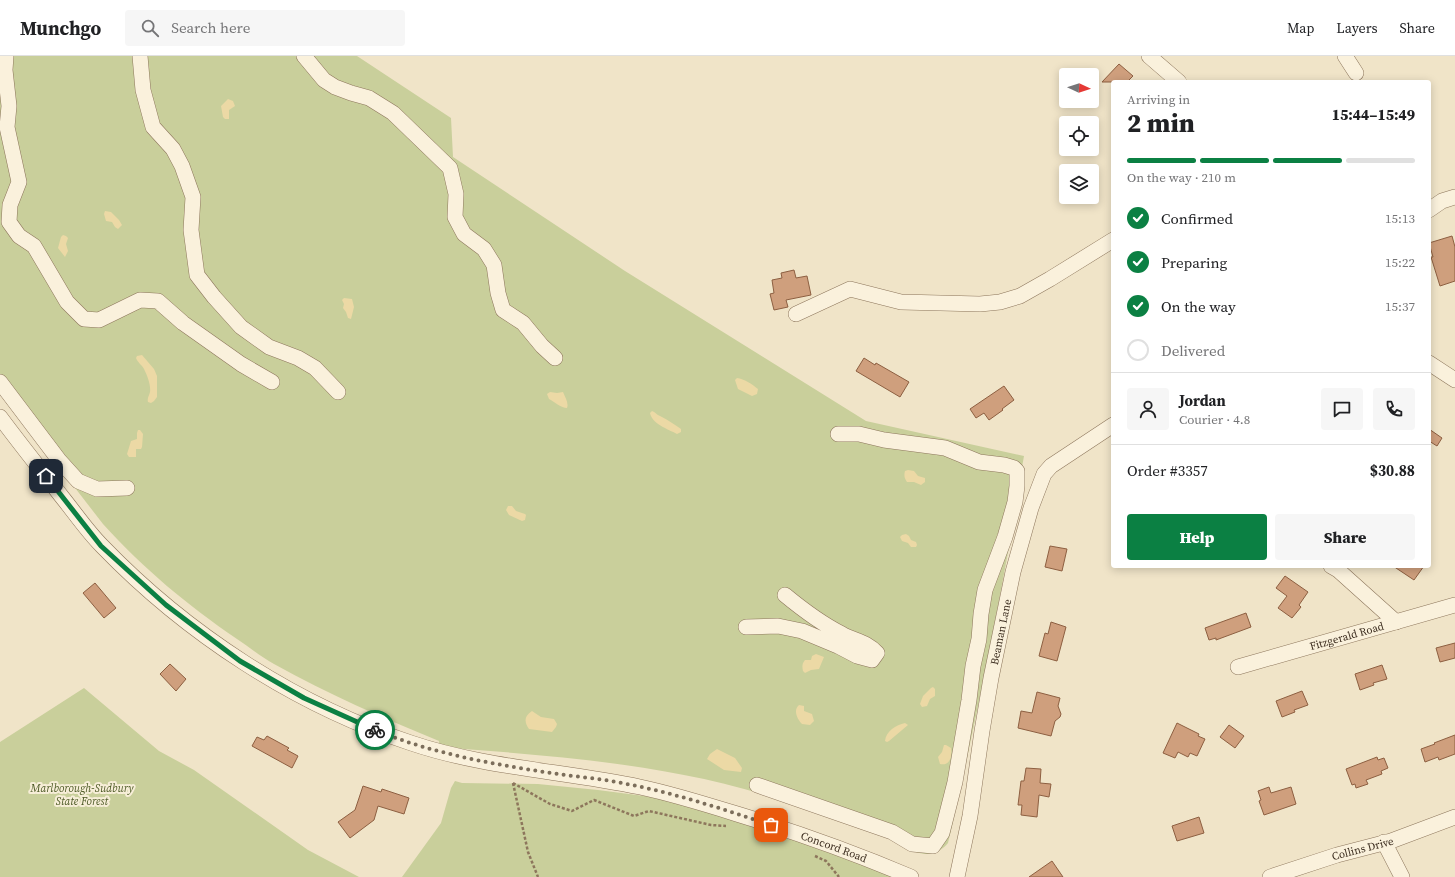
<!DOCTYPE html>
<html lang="en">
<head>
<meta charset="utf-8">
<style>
  :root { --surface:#fff; --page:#f6f6f6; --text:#202124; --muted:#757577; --line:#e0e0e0; --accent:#0b8043 }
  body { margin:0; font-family:"Source Serif 4",serif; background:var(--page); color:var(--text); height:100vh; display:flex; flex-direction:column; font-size:15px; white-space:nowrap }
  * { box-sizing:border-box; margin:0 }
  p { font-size:13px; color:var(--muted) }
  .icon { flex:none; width:22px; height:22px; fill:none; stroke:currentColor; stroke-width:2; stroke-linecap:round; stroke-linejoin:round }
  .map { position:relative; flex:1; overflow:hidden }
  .panel { position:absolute; left:1111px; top:24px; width:320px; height:488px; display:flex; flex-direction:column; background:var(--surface); border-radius:4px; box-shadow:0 2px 10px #0003 }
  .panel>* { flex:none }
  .needle { width:26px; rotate:93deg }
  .controls { position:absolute; left:1059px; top:12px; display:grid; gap:8px }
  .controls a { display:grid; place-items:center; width:40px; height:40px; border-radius:4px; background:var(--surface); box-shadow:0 2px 10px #0003; font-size:20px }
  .pin { position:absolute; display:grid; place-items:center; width:34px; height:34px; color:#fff; margin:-17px; border-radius:8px; box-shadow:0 2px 6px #0006 }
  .courier { position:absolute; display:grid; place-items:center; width:40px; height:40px; margin:-20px; border:3px solid #0b8043; border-radius:50%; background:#fff; color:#222; box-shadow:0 1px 5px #0007 }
  .overview em { font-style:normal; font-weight:800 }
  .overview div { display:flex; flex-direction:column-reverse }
  .overview { display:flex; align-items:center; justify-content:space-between; height:68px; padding:0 16px }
  h1 { font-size:26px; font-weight:800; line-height:30px }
  .bar { display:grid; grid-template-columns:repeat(4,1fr); gap:6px 4px; align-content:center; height:48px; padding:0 16px }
  .bar i { height:5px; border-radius:3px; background:var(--line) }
  .bar .active { background:var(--accent) }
  .bar p { grid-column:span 4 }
  .line { display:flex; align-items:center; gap:10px; padding:0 16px; border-top:1px solid var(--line) }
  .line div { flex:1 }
  .round { display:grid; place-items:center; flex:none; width:42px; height:42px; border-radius:4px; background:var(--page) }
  ol { padding:0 16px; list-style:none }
  li { display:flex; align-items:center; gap:12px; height:44px }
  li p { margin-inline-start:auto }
  li .icon { padding:4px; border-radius:50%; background:var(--accent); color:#fff; stroke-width:4 }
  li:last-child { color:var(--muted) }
  li i { width:22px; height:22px; border:2px solid var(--line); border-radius:50% }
  .cta { display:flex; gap:8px; margin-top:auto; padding:8px 16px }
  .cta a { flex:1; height:46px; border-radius:4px; background:var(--accent); color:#fff; font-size:16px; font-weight:800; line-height:46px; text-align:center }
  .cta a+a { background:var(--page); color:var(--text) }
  header { display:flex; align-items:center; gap:24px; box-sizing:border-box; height:56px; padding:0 20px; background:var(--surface); border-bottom:1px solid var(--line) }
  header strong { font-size:19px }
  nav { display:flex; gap:22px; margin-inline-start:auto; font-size:14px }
  .search { width:280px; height:36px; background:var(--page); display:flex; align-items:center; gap:10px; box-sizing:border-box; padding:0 14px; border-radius:4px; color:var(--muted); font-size:15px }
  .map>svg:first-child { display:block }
</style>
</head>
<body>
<header>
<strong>Munchgo</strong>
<div class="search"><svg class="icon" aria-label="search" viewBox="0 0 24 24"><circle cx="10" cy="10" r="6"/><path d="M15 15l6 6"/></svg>Search here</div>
<nav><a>Map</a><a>Layers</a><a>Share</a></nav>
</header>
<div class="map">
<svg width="1455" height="821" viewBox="0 0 1455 821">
  <rect width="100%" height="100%" fill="#f0e4c8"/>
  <!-- green -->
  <path fill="#c9cf9b" d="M0 0H357L451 62 453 101 625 215 866 365 1024 400C1019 425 1017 450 1012 475 993 579 972 684 948 787 943 793 936 798 928 798 915 799 903 788 892 783 882 777 869 775 858 771 835 763 812 755 790 747 677 708 556 700 438 691L439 685C383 662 328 638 274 608 261 601 249 591 237 583 186 548 145 514 103 468L0 335Z
    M84 632 159 695 194 714 308 794 359 821H0V686Z
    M455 725 462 727 538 728 598 734 675 744 702 749 899 821H402L441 767 451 732Z"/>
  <!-- sand -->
  <path fill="#ecd9a5" d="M228 43 233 45 235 50 229 54V63H225L223 61 221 50Z
    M105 155 111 156 119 164 122 169 118 173 115 171 112 166 106 165 104 158Z
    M63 179 66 180 68 182 66 188 68 195 65 201 58 192 61 181Z
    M344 242 352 243 354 251 351 263 348 262 346 256 343 252 344 248 342 244Z
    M142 299 154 313 157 320V341L154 345 151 347 148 346C147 342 149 340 150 336 151 329 147 319 144 313 142 309 138 307 136 302L137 300Z
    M737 322C744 323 752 328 758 333L757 338 752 340 738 333 735 324Z
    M550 336 557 337 563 336C565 341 569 347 567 352 561 352 555 346 549 343L547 338Z
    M652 355C655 356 657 359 660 360 668 364 674 368 681 373V376L677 378C668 373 652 368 650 357Z
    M138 374H140L143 378 142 391 141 393H136V401H129L127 398 131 385 137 383V377Z
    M908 414 914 415 918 420 925 422V426L921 429 914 426H907C904 422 904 419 905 415Z
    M508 450H512L516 455 525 458 526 459 525 464 522 465 509 459 506 454Z
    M906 478 909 480 911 484 916 486 917 489 916 491H911L908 487 902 485 900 481 902 479Z
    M816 598 824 601 819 613 811 614 805 617 803 615C802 610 802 608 805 604H811L812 600Z
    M933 631 935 633V640L930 643 927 650 922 651 920 648 923 640 931 632Z
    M799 649 804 650V655L812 658 814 665 810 669 802 668C797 663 793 654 799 649Z
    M532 655 541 661 554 663 557 668 556 671 552 676 529 673C524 666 524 660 532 655Z
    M905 667 908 669 889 685 887 686 885 685C886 675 896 669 905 667Z
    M944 689H946L951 692C952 701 950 710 940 708L938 701 942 696Z
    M717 693 735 702 742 712 741 716 724 714 707 703 710 698Z"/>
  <!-- building -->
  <path fill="#cf9f7d" stroke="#8d5f41" d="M1119 8 1133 20 1127 26H1102Z
    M1452 180 1455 191V225L1440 230 1431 201H1433L1429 187Z
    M794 214 796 222 807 220 811 239 786 244 788 251 774 254 770 238 774 237 772 224 782 222 781 217Z
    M864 302 875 309 876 307 909 326 900 341 856 315Z
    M1004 330 1014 344 1002 353 1003 354 989 364 984 357 976 362 970 353Z
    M1429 373 1442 382 1437 390 1429 385Z
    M1050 490 1067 493 1062 515 1045 511Z
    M1393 510H1424L1414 524Z
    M1285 520 1308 536 1299 549 1301 551 1292 562 1278 552 1287 540 1276 532Z
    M95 527 116 552 104 562 83 537Z
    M1246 557 1251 571 1216 584V582L1209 584 1205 572Z
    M1051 566 1066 571 1057 605 1039 600 1045 577 1048 578Z
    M1455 587V602L1440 606 1436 592Z
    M170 608 186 623 176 635 160 618Z
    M1382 609 1387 623 1373 627 1374 629 1360 634 1355 618Z
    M1302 635 1308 649 1294 654 1295 656 1282 661 1276 645Z
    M1037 636 1060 642 1058 650 1061 658 1060 661 1055 665 1051 680 1018 672 1021 655 1032 657Z
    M1177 667 1199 678 1198 680 1205 683 1197 700 1190 697 1188 701 1178 696 1175 702 1163 697Z
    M1229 669 1244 680 1235 692 1220 681Z
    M1455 679V698L1439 704 1438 701 1425 706 1421 693 1435 688 1434 687Z
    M267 680 289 692 287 694 298 700 292 712 252 690 257 681 264 684Z
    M1377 701 1378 704 1384 702 1388 712 1381 715 1382 718 1366 724 1368 728 1356 732 1355 728 1352 729 1346 713Z
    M1026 712 1041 713 1040 727 1051 728 1049 741 1039 739 1037 761 1021 759 1022 749H1018L1021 725H1024Z
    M363 730 381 736 382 733 409 742 404 758 378 750 374 764 350 782 338 766 355 754Z
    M1269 731 1271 737 1291 731 1296 748 1264 759 1259 745 1261 744 1258 735Z
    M1199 761 1204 777 1177 785 1172 770Z
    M1052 805 1063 821H1029Z"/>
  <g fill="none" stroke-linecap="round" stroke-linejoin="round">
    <!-- minor casing -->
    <g stroke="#8d765c" stroke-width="16">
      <g id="minor">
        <path d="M6 0 5 14 9 50 7 71 19 126 10 149 9 166 19 180 34 190 67 246 84 263 99 264 140 244 158 245 183 267 241 308 272 326"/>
        <path d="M140 0 143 34 153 71 173 93 182 110 193 141 191 174 197 219 214 241 241 271 269 291 298 302 315 312 338 336"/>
        <path d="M304 0 324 24 335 31 351 37 369 42 393 57 450 112 456 138 455 161 464 178 484 193 494 209 498 237 503 254 523 267 542 290 555 302"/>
        <path d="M1149 0 1179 26"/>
        <path d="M1345 0 1356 17"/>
        <path d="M1429 154 1442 145 1455 141"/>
        <path d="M796 258 850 233 901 246 980 248 1000 246 1020 240 1050 223 1113 184"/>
        <path d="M1429 307 1455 324"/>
        <path d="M0 326 59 404 78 425 97 433 127 432"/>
        <path id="s1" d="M0 361C20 388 41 414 62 441 75 457 87 475 102 490 186 577 295 649 411 687 485 712 564 715 640 731 673 738 705 748 737 758 796 776 855 797 911 821"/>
        <path d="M1331 510 1338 514 1396 566"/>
        <path d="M746 571 778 570 802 575 838 590 857 600 872 604 877 597C867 586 855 585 842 578 822 568 802 553 785 539"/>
        <path id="s2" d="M1238 611 1455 549"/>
        <path d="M757 729 892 776 912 788 933 790 942 777 955 726 969 644 973 610 979 583 981 558 985 534 1005 481 1015 446 1017 430V415L1014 412 1004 409 979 406 945 392 884 384 859 378H838"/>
        <path d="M1384 786 1402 821"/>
        <path id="s3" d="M957 821 970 760 982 675 991 622 1013 516 1031 452 1044 418 1051 410 1113 369"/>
        <path id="s4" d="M1270 821 1337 799 1391 785 1455 761"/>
      </g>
    </g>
    <!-- path -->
    <path stroke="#8d765c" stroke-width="2.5" stroke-dasharray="3 2" stroke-linecap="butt" d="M513 727 550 748 572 755 594 744 634 760 649 755 711 769 726 770
      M513 727 528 796 538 821
      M815 800 826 805 839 821"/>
    <!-- minor -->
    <use href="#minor" stroke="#faf1dc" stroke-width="15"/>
  </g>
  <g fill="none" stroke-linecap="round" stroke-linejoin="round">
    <!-- done -->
    <path stroke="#7c6e5b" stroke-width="4" stroke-dasharray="0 7.2" d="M375 674C433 698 497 709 558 718 577 721 597 722 616 726 668 735 720 752 771 769"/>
    <!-- route -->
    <path stroke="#0b8043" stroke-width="5" d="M46 420 101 490 166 549 240 605 304 642 375 674"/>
  </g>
  <g text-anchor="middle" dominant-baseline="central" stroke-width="4" stroke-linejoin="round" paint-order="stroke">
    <!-- street labels -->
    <g font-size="11" fill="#3d2e20" stroke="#f7eed8">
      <text stroke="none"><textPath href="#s3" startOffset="249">Beaman Lane</textPath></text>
      <text stroke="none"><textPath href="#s2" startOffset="113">Fitzgerald Road</textPath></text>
      <text stroke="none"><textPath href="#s1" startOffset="971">Concord Road</textPath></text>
      <text stroke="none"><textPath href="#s4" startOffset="97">Collins Drive</textPath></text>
    </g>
    <!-- park labels -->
    <g font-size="11" font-style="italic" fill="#4d5a26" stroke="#f7eed8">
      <text x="82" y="732">Marlborough-Sudbury<tspan x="82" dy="13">State Forest</tspan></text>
    </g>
  </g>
</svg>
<div class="controls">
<a><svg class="needle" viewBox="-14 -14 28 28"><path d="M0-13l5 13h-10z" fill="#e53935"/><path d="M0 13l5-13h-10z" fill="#757577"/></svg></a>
<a><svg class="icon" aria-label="locate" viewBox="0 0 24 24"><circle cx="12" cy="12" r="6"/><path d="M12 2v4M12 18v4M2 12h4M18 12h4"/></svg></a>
<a><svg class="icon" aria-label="layers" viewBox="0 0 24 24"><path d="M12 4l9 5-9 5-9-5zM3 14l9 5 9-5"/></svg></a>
</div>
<div class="pin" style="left:771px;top:769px;background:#ea580c"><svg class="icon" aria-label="bag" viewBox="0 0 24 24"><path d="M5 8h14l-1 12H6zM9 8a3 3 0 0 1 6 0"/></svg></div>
<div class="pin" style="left:46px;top:420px;background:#1f2937"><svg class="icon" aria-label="home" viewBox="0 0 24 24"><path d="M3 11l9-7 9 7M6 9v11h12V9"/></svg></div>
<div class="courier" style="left:375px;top:674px"><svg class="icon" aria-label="bike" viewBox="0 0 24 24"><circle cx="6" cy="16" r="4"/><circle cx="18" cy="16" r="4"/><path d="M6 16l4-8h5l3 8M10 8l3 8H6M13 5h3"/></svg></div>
<section class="panel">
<div class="overview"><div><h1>2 min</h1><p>Arriving in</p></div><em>15:44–15:49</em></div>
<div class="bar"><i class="active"></i><i class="active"></i><i class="active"></i><i></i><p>On the way · 210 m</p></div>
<ol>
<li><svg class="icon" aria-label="check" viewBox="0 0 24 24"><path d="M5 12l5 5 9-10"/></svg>Confirmed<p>15:13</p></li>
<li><svg class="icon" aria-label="check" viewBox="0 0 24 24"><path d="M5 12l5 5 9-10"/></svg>Preparing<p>15:22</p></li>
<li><svg class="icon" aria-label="check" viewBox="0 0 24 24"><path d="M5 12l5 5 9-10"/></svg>On the way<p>15:37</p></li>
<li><i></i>Delivered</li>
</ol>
<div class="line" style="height:72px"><a class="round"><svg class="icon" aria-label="person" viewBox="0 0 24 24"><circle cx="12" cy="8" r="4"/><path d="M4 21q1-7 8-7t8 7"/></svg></a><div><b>Jordan</b><p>Courier · 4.8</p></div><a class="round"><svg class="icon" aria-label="chat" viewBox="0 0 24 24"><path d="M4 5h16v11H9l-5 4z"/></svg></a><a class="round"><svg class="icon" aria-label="phone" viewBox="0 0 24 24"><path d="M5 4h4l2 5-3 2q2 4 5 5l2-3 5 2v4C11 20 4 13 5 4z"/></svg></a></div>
<div class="line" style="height:52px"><div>Order #3357</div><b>$30.88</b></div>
<div class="cta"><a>Help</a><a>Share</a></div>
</section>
</div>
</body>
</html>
